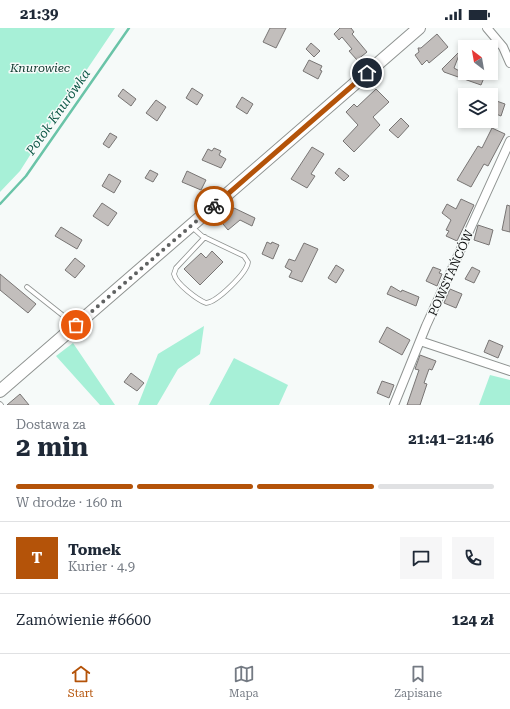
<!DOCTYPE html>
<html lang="pl">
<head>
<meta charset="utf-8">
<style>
  :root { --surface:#fff; --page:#f6f6f7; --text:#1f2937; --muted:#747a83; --line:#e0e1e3; --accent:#b45309 }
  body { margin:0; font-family:"Roboto Serif",serif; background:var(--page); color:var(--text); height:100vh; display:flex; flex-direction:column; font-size:15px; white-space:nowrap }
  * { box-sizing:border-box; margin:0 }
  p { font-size:13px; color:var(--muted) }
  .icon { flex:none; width:22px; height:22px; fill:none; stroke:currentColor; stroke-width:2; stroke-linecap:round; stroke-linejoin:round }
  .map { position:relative; height:377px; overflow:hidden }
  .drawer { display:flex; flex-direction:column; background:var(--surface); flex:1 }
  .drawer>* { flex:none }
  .needle { width:26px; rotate:329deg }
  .fabs { position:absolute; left:458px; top:12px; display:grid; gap:8px }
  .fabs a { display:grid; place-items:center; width:40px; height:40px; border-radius:0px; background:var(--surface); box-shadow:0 2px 6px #0003; font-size:20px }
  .pin { position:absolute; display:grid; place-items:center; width:34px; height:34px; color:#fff; margin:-17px; border:2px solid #fff; border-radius:50%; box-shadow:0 1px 4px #0007 }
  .courier { position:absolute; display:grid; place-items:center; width:40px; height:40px; margin:-20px; border:3px solid #b45309; border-radius:50%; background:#fff; color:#222; box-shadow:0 1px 5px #0007 }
  .overview em { font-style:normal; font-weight:700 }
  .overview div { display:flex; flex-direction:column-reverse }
  .overview { display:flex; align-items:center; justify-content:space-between; height:68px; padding:0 16px }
  h1 { font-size:26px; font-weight:700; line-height:30px }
  .bar { display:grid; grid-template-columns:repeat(4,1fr); gap:6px 4px; align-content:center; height:48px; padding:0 16px }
  .bar i { height:5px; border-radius:3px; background:var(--line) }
  .bar .on { background:var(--accent) }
  .bar p { grid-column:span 4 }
  .line { display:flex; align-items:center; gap:10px; padding:0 16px; border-top:1px solid var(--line) }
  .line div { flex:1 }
  .round { display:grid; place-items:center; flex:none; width:42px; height:42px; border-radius:0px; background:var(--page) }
  .status { display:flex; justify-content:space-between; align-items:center; height:28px; padding:0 20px; background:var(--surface); direction:ltr }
  .status svg { height:11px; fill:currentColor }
  .dock { display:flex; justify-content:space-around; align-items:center; height:56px; border-top:1px solid var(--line); background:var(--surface); font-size:11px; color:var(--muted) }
  .dock a { display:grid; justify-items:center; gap:2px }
  .dock .on { color:var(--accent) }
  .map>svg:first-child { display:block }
</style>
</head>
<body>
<div class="status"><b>21:39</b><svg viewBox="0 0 49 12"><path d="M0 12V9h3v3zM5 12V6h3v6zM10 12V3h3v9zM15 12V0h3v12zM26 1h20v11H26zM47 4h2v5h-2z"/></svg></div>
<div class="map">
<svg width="510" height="377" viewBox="0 0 510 377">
  <rect width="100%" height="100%" fill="#f6faf9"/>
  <!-- green -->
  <path fill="#a7f0d7" d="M0 0H115L48 99 20 143 0 164Z
    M204 298 200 326 178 341 157 377H138L158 326Z
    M73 315 115 377H100L56 328Z
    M234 330 288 357 279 377H209Z
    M490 347 510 352V377H479Z"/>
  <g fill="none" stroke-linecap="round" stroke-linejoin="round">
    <!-- stream -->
    <path stroke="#6ac4a8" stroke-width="2.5" d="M0 176 26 148 129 0"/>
  </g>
  <!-- building -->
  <path fill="#c2bebc" stroke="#787574" d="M270 0H286L276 20 263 14Z
    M340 0H351L354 4 352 6 367 24 357 32 349 23 352 21 342 9 339 12 334 6Z
    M437 6 448 19 429 35 427 32 422 37 415 27 419 24 418 20H421Z
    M311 15 320 23 314 29 306 21Z
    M461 22 454 40 463 45H486L481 57 444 44 442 41Z
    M309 32 322 38 320 42 322 43 318 51 303 43Z
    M192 60 203 67 197 77 186 70Z
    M123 61 136 71 131 78 118 68Z
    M376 61 389 74 373 89 380 97 354 124 343 113 358 97 346 84 354 76 357 79Z
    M242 69 253 76 247 86 236 79Z
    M491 71 505 76 501 88 491 84Z
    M156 72 166 79 157 93 146 85Z
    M401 90 409 98 398 110 389 102Z
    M492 100 505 106 488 138 484 136 471 159 457 152 478 118 482 120Z
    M110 105 117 109 109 120 103 116Z
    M312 119 324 126 311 146 315 148 307 160 291 151Z
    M214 120 221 123 219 127 226 131 221 140 202 132 208 121 212 123Z
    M339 140 349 148 344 153 335 145Z
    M150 142 158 146 153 154 145 150Z
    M187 143 206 152 201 162 182 154Z
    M109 146 121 153 114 165 102 158Z
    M461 171 474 177 457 213 446 208 449 203 446 202 451 192 442 185 447 176 456 181Z
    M102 175 117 185 108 198 93 188Z
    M507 177 510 178V204L502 202Z
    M234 180 255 190 252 198 240 192 228 202 218 190 229 181 230 183Z
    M478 197 493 202 489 217 474 212Z
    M61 199 82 212 77 221 55 208Z
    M267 214 271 216 272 214 279 217 273 231 262 226Z
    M304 215 318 221 302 254 289 249 292 243 285 239 289 231 295 233Z
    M212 223 223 234 200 257 184 241 201 225 206 230Z
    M75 230 85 238 75 250 65 242Z
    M336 237 344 242 336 255 328 250Z
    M433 239 441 242 439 245 442 246 437 258 426 253Z
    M472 239 480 243 474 255 465 251Z
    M0 246 36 276 28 285 0 262Z
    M391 258 401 264 402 262 419 269 416 278 387 266Z
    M450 261 462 266 456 280 444 275Z
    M387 299 410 312 402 327 379 314Z
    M489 312 503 318 498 330 484 324Z
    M420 327 436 333 432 342 429 341 424 355 427 356 420 377H407L419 342 415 341Z
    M131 345 144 355 137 363 124 354Z
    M382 353 394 357 389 370 377 365Z
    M20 366 29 377H7Z"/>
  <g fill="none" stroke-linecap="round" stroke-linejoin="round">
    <!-- service casing -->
    <g stroke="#8f9391" stroke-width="5.5">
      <path id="service" d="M192 199 202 208 244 228 248 234C247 245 217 274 206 275 198 272 176 256 174 246L176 240 205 209
        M27 259 75 297
        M0 376 1 377"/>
    </g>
    <!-- minor casing -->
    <g stroke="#8f9391" stroke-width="10">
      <path id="minor" d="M487 0 503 19 510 35
        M420 313 510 343
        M394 377 426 298 510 113"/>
    </g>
    <!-- secondary casing -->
    <g stroke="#8f9391" stroke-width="14">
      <path id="secondary" d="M0 363 419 0"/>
    </g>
    <!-- service -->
    <use href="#service" stroke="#fff" stroke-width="4"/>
    <!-- minor -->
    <use href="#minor" stroke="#fff" stroke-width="8"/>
    <!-- secondary -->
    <use href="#secondary" stroke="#fff" stroke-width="12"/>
  </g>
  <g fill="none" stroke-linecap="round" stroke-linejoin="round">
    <!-- done -->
    <path stroke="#606262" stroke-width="4" stroke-dasharray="0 7.2" d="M76 297 214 178"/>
    <!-- route -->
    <path stroke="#b45309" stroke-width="5" d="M214 178 367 45"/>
  </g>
  <g text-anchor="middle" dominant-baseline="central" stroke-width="3" stroke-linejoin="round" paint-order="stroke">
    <!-- park labels -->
    <g font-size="12" font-style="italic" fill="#0c362b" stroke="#f6faf9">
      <text x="40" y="40">Knurowiec</text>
    </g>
    <!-- street labels -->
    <g font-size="12" fill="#0f1010" stroke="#f6faf9">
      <text transform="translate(451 245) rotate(-66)">POWSTAŃCÓW</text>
    </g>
    <!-- water labels -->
    <g font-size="13" font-style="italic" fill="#0d5846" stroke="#f6faf9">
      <text transform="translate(58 84) rotate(-55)">Potok Knurówka</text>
    </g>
  </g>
</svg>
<div class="fabs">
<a><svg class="needle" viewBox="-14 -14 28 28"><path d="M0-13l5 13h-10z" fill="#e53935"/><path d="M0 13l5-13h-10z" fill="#747a83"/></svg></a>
<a><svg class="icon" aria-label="layers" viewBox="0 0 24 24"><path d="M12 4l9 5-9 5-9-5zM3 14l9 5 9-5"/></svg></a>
</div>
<div class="pin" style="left:76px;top:297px;background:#ea580c"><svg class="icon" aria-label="bag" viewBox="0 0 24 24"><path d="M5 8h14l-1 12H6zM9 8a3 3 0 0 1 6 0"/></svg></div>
<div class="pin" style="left:367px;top:45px;background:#1f2937"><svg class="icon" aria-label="home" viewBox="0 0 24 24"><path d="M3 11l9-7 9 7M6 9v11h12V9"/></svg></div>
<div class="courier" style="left:214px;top:178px"><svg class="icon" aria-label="bike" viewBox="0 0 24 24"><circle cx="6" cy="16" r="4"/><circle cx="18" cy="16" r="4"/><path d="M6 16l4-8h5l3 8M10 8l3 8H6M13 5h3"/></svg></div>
</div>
<section class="drawer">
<div class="overview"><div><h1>2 min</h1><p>Dostawa za</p></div><em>21:41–21:46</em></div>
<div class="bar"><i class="on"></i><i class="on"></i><i class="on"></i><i></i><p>W drodze · 160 m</p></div>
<div class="line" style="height:72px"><b class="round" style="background:var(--accent);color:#fff">T</b><div><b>Tomek</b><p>Kurier · 4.9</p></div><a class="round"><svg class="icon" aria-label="chat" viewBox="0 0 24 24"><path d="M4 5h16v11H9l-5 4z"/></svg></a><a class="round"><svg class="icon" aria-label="phone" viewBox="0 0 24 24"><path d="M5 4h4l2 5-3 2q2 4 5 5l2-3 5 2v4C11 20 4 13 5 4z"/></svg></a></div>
<div class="line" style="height:52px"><div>Zamówienie #6600</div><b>124 zł</b></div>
</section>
<nav class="dock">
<a class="on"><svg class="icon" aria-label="home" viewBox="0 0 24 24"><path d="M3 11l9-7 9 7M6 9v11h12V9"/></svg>Start</a>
<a><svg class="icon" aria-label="map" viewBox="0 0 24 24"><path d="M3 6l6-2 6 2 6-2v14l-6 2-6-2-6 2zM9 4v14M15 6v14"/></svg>Mapa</a>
<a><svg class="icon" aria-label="saved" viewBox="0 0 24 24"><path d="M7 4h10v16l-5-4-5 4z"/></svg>Zapisane</a>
</nav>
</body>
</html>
